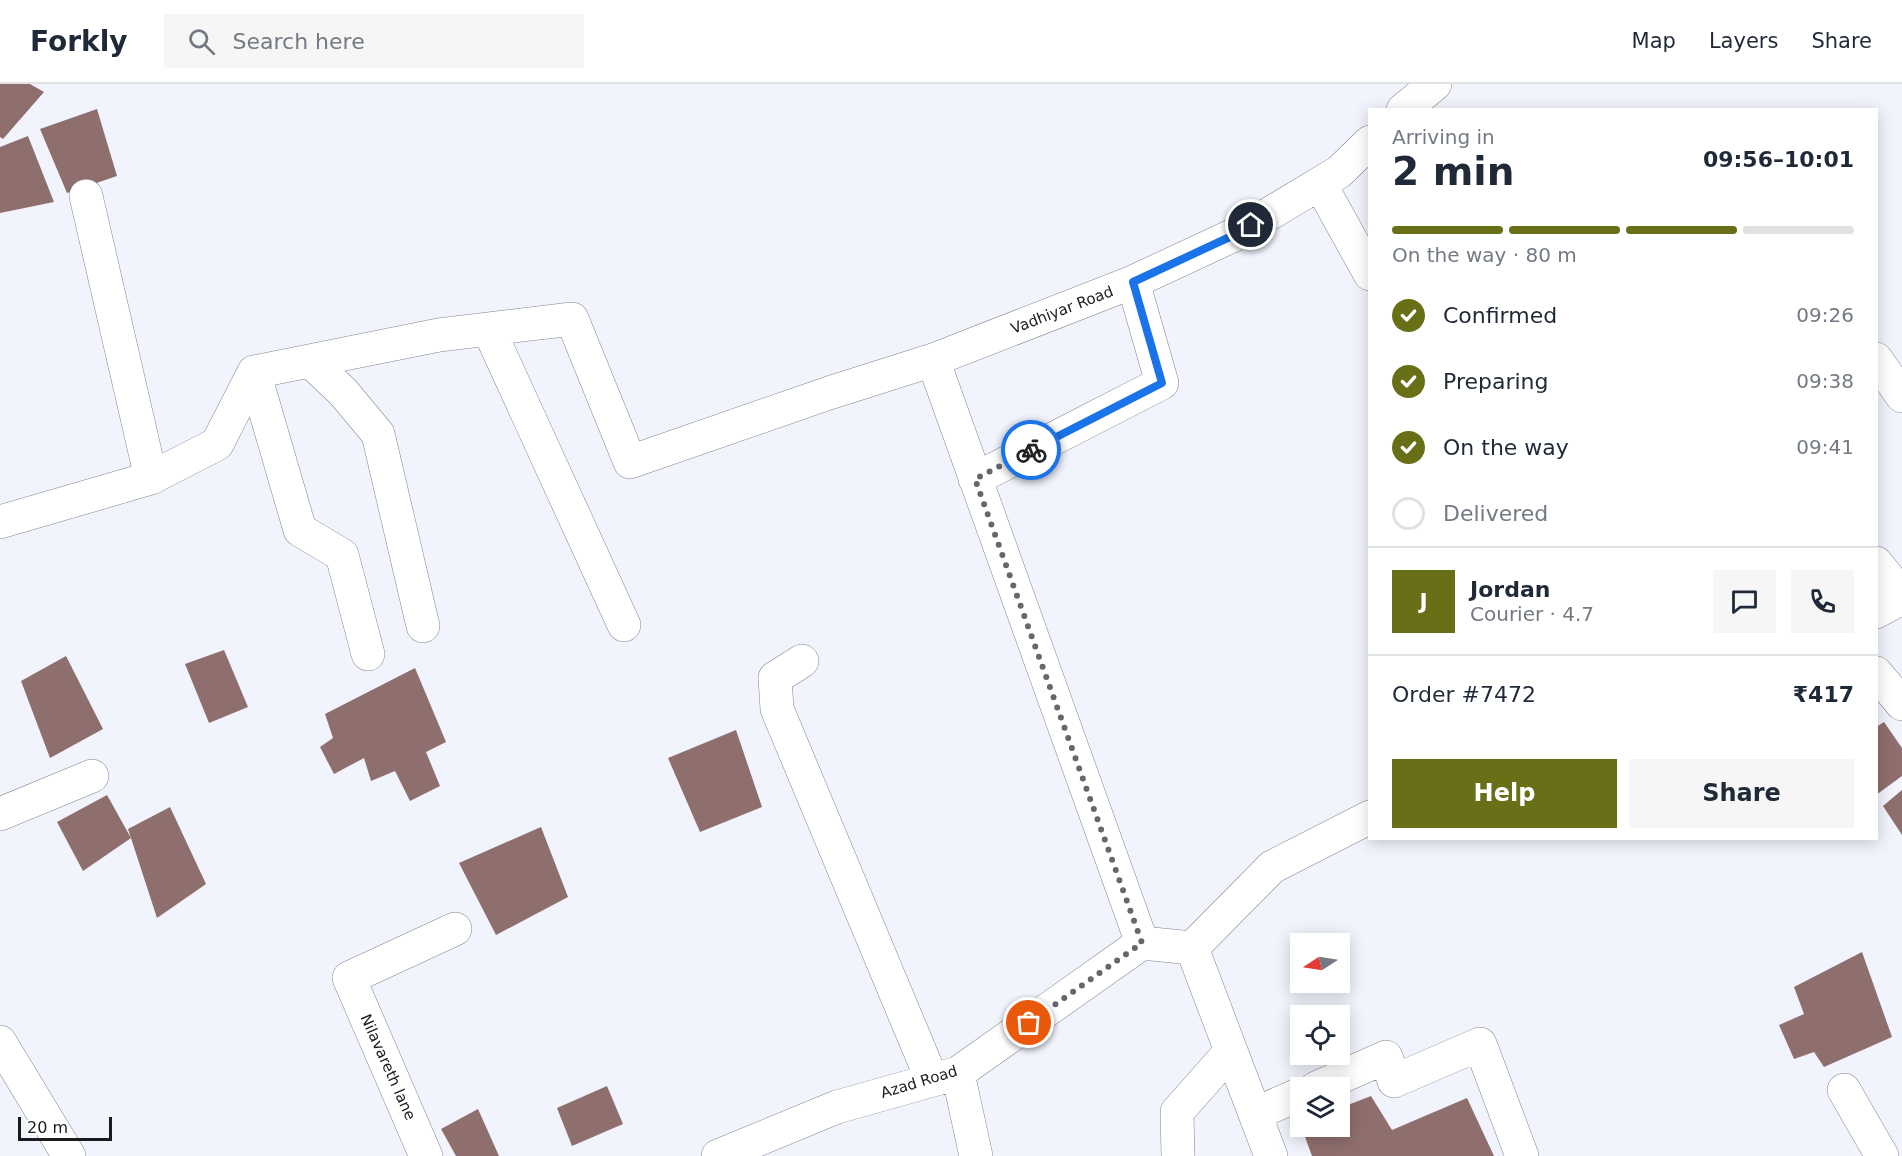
<!DOCTYPE html>
<html lang="en">
<head>
<meta charset="utf-8">
<style>
  :root { --surface:#fff; --page:#f6f6f7; --text:#1f2937; --muted:#747a83; --line:#e0e1e3; --accent:#686f16 }
  body { margin:0; font-family:"DejaVu Sans",sans-serif; background:var(--page); color:var(--text); height:100vh; display:flex; flex-direction:column; font-size:22px; white-space:nowrap }
  * { box-sizing:border-box; margin:0 }
  p { font-size:20px; color:var(--muted) }
  .icon { flex:none; width:33px; height:33px; fill:none; stroke:currentColor; stroke-width:2; stroke-linecap:round; stroke-linejoin:round }
  .map { position:relative; flex:1; overflow:hidden }
  .side { position:absolute; left:1368px; top:24px; width:510px; height:732px; display:flex; flex-direction:column; background:var(--surface); border-radius:0px; box-shadow:0 3px 15px #0003 }
  .side>* { flex:none }
  .needle { width:39px; rotate:258deg }
  .controls { position:absolute; left:1290px; top:849px; display:grid; gap:12px }
  .controls a { display:grid; place-items:center; width:60px; height:60px; border-radius:0px; background:var(--surface); box-shadow:0 3px 15px #0003; font-size:30px }
  .scale { position:absolute; left:18px; bottom:15px; width:94px; box-sizing:border-box; padding-left:6px; border:3px solid #1a1b1e; border-top:0; font-size:16px; line-height:21px; white-space:nowrap; color:#1a1b1e; -webkit-text-stroke:4px #fff; paint-order:stroke }
  .pin { position:absolute; display:grid; place-items:center; width:51px; height:51px; color:#fff; margin:-26px; border:3px solid #fff; border-radius:50%; box-shadow:0 2px 6px #0007 }
  .courier { position:absolute; display:grid; place-items:center; width:60px; height:60px; margin:-30px; border:4px solid #1a73e8; border-radius:50%; background:#fff; color:#222; box-shadow:0 2px 8px #0007 }
  .overview em { font-style:normal; font-weight:600 }
  .overview div { display:flex; flex-direction:column-reverse }
  .overview { display:flex; align-items:center; justify-content:space-between; height:102px; padding:0 24px }
  h1 { font-size:39px; font-weight:600; line-height:45px }
  .bar { display:grid; grid-template-columns:repeat(4,1fr); gap:9px 6px; align-content:center; height:72px; padding:0 24px }
  .bar i { height:8px; border-radius:4px; background:var(--line) }
  .bar .current { background:var(--accent) }
  .bar p { grid-column:span 4 }
  .line { display:flex; align-items:center; gap:15px; padding:0 24px; border-top:2px solid var(--line) }
  .line div { flex:1 }
  .round { display:grid; place-items:center; flex:none; width:63px; height:63px; border-radius:0px; background:var(--page) }
  ol { padding:0 24px; list-style:none }
  li { display:flex; align-items:center; gap:18px; height:66px }
  li p { margin-inline-start:auto }
  li .icon { padding:6px; border-radius:50%; background:var(--accent); color:#fff; stroke-width:4 }
  li:last-child { color:var(--muted) }
  li i { width:33px; height:33px; border:3px solid var(--line); border-radius:50% }
  .cta { display:flex; gap:12px; margin-top:auto; padding:12px 24px }
  .cta a { flex:1; height:69px; border-radius:0px; background:var(--accent); color:#fff; font-size:24px; font-weight:600; line-height:69px; text-align:center }
  .cta a+a { background:var(--page); color:var(--text) }
  header { display:flex; align-items:center; gap:36px; box-sizing:border-box; height:84px; padding:0 30px; background:var(--surface); border-bottom:2px solid var(--line) }
  header strong { font-size:28px }
  nav { display:flex; gap:33px; margin-inline-start:auto; font-size:21px }
  .search { width:420px; height:54px; background:var(--page); display:flex; align-items:center; gap:15px; box-sizing:border-box; padding:0 21px; border-radius:0px; color:var(--muted); font-size:22px }
  .map>svg:first-child { display:block }
</style>
</head>
<body>
<header>
<strong>Forkly</strong>
<div class="search"><svg class="icon" aria-label="search" viewBox="0 0 24 24"><circle cx="10" cy="10" r="6"/><path d="M15 15l6 6"/></svg>Search here</div>
<nav><a>Map</a><a>Layers</a><a>Share</a></nav>
</header>
<div class="map">
<svg width="1902" height="1072" viewBox="0 0 1902 1072">
  <rect width="100%" height="100%" fill="#f1f3fd"/>
  <!-- building -->
  <path fill="#8f6f6d" d="M0 0H30L44 8 3 55 0 53Z
    M97 25 117 92 67 109 40 45Z
    M28 52 54 118 0 129V63Z
    M224 566 248 623 209 639 185 580Z
    M66 572 103 645 50 674 21 597Z
    M415 584 446 658 426 668 440 702 410 717 395 687 371 697 364 674 334 690 320 663 333 654 325 630Z
    M1884 638 1902 664V692L1876 711V643Z
    M736 646 762 723 700 748 668 674Z
    M1902 706V751L1883 722Z
    M107 711 131 754 128 745 170 723 206 800 157 834 131 754 83 787 57 738Z
    M541 743 568 813 496 851 459 779Z
    M1862 868 1892 953 1824 983 1814 968 1794 975 1779 941 1804 930 1794 903Z
    M607 1002 623 1040 572 1062 557 1024Z
    M1371 1012 1392 1046 1467 1014 1494 1072H1312L1301 1042H1340V1024Z
    M478 1025 499 1072H456L441 1045Z"/>
  <g fill="none" stroke-linecap="round" stroke-linejoin="round">
    <!-- minor casing -->
    <g stroke="#84868f" stroke-width="34">
      <path id="minor" d="M1403 26 1435 0
        M1320 100 1370 190
        M86 112 151 394
        M489 246 624 541
        M1876 275 1902 312
        M933 276 1142 859
        M310 277 343 308 378 350 423 542
        M254 288 300 446 342 471 368 570
        M975 395 1162 299 1133 198
        M0 438 151 394 217 360 254 288 439 251 572 235 630 378 829 309 933 276 1133 198 1234 151 1339 88 1370 58
        M1876 479 1902 511
        M1876 528 1902 514
        M802 577 775 594 777 625 932 996
        M1876 589 1902 620
        M0 730 92 692
        M0 958 69 1072
        M1231 967 1271 1072
        M958 989 976 1072
        M1316 1004 1386 973 1394 997 1480 960 1522 1072
        M1844 1006 1882 1072
        M1255 1030 1300 1010
        M426 1072 349 894 455 845
        M718 1072 837 1023 958 989 1142 859 1192 864 1272 783 1370 733
        M1178 1072 1177 1028 1231 967 1192 864"/>
    </g>
    <!-- minor -->
    <use href="#minor" stroke="#fff" stroke-width="33"/>
  </g>
  <g fill="none" stroke-linecap="round" stroke-linejoin="round">
    <!-- done -->
    <path stroke="#65676c" stroke-width="6" stroke-dasharray="0 10.8" d="M1029 939 1142 859 975 395 1031 366"/>
    <!-- route -->
    <path stroke="#1a73e8" stroke-width="8" d="M1031 366 1162 299 1133 198 1234 151 1251 141"/>
  </g>
  <g text-anchor="middle" dominant-baseline="central" stroke-width="5" stroke-linejoin="round" paint-order="stroke">
    <!-- street labels -->
    <g font-size="15" fill="#1a1b1e" stroke="#fff">
      <text transform="translate(1062 226) rotate(-21)">Vadhiyar Road</text>
      <text transform="translate(388 983) rotate(66)">Nilavareth lane</text>
      <text transform="translate(919 998) rotate(-17)">Azad Road</text>
    </g>
  </g>
</svg>
<div class="controls">
<a><svg class="needle" viewBox="-14 -14 28 28"><path d="M0-13l5 13h-10z" fill="#e53935"/><path d="M0 13l5-13h-10z" fill="#747a83"/></svg></a>
<a><svg class="icon" aria-label="locate" viewBox="0 0 24 24"><circle cx="12" cy="12" r="6"/><path d="M12 2v4M12 18v4M2 12h4M18 12h4"/></svg></a>
<a><svg class="icon" aria-label="layers" viewBox="0 0 24 24"><path d="M12 4l9 5-9 5-9-5zM3 14l9 5 9-5"/></svg></a>
</div>
<div class="scale">20 m</div>
<div class="pin" style="left:1029px;top:939px;background:#ea580c"><svg class="icon" aria-label="bag" viewBox="0 0 24 24"><path d="M5 8h14l-1 12H6zM9 8a3 3 0 0 1 6 0"/></svg></div>
<div class="pin" style="left:1251px;top:141px;background:#1f2937"><svg class="icon" aria-label="home" viewBox="0 0 24 24"><path d="M3 11l9-7 9 7M6 9v11h12V9"/></svg></div>
<div class="courier" style="left:1031px;top:366px"><svg class="icon" aria-label="bike" viewBox="0 0 24 24"><circle cx="6" cy="16" r="4"/><circle cx="18" cy="16" r="4"/><path d="M6 16l4-8h5l3 8M10 8l3 8H6M13 5h3"/></svg></div>
<section class="side">
<div class="overview"><div><h1>2 min</h1><p>Arriving in</p></div><em>09:56–10:01</em></div>
<div class="bar"><i class="current"></i><i class="current"></i><i class="current"></i><i></i><p>On the way · 80 m</p></div>
<ol>
<li><svg class="icon" aria-label="check" viewBox="0 0 24 24"><path d="M5 12l5 5 9-10"/></svg>Confirmed<p>09:26</p></li>
<li><svg class="icon" aria-label="check" viewBox="0 0 24 24"><path d="M5 12l5 5 9-10"/></svg>Preparing<p>09:38</p></li>
<li><svg class="icon" aria-label="check" viewBox="0 0 24 24"><path d="M5 12l5 5 9-10"/></svg>On the way<p>09:41</p></li>
<li><i></i>Delivered</li>
</ol>
<div class="line" style="height:108px"><b class="round" style="background:var(--accent);color:#fff">J</b><div><b>Jordan</b><p>Courier · 4.7</p></div><a class="round"><svg class="icon" aria-label="chat" viewBox="0 0 24 24"><path d="M4 5h16v11H9l-5 4z"/></svg></a><a class="round"><svg class="icon" aria-label="phone" viewBox="0 0 24 24"><path d="M5 4h4l2 5-3 2q2 4 5 5l2-3 5 2v4C11 20 4 13 5 4z"/></svg></a></div>
<div class="line" style="height:78px"><div>Order #7472</div><b>₹417</b></div>
<div class="cta"><a>Help</a><a>Share</a></div>
</section>
</div>
</body>
</html>
